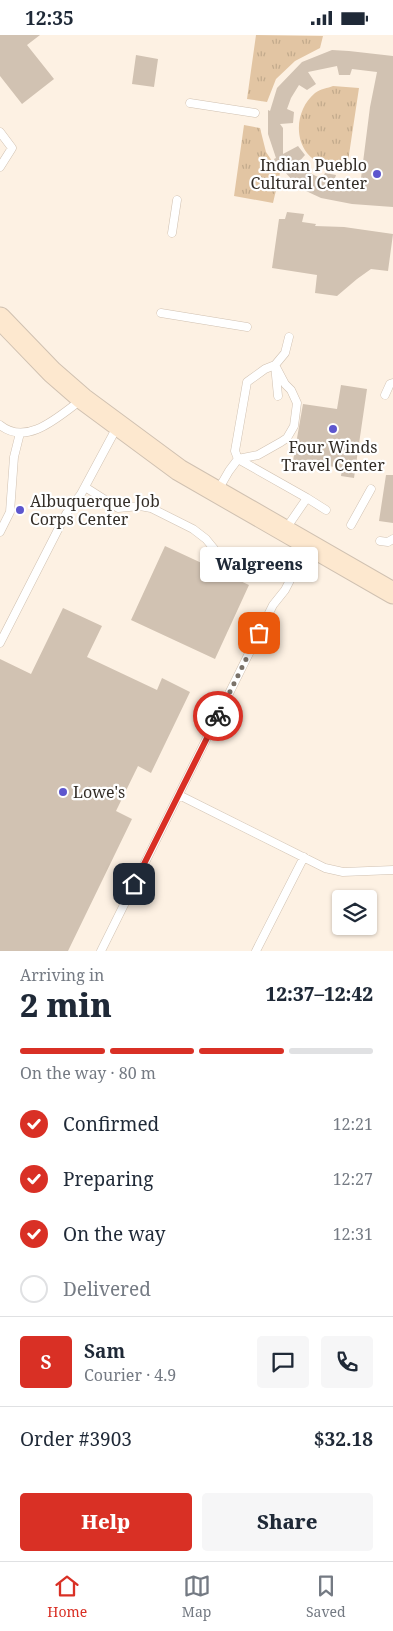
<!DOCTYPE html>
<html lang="en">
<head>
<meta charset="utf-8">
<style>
  :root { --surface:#fff; --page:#f6f6f7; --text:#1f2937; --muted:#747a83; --line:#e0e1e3; --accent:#d93025 }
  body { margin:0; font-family:"Noto Serif",serif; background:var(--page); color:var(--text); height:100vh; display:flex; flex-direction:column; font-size:19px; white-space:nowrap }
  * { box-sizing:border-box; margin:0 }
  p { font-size:16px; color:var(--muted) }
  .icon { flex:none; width:28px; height:28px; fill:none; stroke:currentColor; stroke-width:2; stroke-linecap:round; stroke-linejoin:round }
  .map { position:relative; height:916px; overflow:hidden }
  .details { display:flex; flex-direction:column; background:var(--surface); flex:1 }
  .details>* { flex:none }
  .fabs { position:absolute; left:332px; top:855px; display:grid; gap:10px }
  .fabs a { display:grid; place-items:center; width:45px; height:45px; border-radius:5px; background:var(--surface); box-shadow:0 1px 4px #0004; font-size:25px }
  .pin { position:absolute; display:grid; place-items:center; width:42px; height:42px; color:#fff; margin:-21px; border-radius:10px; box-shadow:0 2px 8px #0006 }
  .courier { position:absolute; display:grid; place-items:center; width:50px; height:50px; margin:-25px; border:4px solid #d93025; border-radius:50%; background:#fff; color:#222; box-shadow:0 1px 6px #0007 }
  .bubble { position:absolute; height:35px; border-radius:5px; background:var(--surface); box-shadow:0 1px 4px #0004; font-size:16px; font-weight:800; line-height:35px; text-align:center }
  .headline em { font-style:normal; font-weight:800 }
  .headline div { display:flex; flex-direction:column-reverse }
  .headline { display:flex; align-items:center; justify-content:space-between; height:85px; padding:0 20px }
  h1 { font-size:32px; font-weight:800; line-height:38px }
  .bar { display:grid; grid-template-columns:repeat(4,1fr); gap:8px 5px; align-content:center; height:60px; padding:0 20px }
  .bar i { height:6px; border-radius:4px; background:var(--line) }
  .bar .active { background:var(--accent) }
  .bar p { grid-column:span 4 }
  .line { display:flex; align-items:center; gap:12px; padding:0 20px; border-top:1px solid var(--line) }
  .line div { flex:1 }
  .round { display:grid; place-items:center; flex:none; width:52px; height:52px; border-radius:5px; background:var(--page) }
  ol { padding:0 20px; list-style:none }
  li { display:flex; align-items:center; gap:15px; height:55px }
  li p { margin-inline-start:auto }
  li .icon { padding:5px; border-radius:50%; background:var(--accent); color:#fff; stroke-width:4 }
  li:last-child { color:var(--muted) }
  li i { width:28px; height:28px; border:2px solid var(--line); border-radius:50% }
  .action { display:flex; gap:10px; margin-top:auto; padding:10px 20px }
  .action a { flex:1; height:58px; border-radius:5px; background:var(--accent); color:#fff; font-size:20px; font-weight:800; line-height:58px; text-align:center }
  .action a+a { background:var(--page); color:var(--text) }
  .status { display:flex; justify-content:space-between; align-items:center; height:35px; padding:0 25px; background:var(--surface); direction:ltr }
  .status svg { height:14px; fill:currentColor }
  .tab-bar { display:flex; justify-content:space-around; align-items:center; height:70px; border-top:1px solid var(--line); background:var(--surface); font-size:14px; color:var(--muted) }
  .tab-bar a { display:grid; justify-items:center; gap:2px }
  .tab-bar .active { color:var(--accent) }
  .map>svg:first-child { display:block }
</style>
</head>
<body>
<div class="status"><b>12:35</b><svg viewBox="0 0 49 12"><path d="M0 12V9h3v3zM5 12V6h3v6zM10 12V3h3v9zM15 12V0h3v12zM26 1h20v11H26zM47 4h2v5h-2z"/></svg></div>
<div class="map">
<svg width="393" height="916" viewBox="0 0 393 916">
  <defs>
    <pattern id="grass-tufts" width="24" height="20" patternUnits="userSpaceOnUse" patternTransform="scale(1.25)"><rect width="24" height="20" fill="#e2c5a3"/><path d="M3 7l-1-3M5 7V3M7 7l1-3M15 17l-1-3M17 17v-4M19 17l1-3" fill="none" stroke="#c2aa8c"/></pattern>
  </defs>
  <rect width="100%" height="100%" fill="#fdf1e3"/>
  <!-- grass -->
  <path fill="url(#grass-tufts)" d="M256 0 323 1 320 13 295 26 276 44 267 67 247 64Z
    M333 51 359 53 347 133C334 131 316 130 307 118 293 100 298 72 315 58 320 54 328 53 333 51Z
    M244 90 260 93 266 117 280 138 273 168 234 161Z"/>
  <!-- building -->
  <path fill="#d1c2b2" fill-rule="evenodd" d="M0 0H40L27 10 54 44 22 69 0 41Z
    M332 15 349 16 393 21V172L352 169 321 163 306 156 296 149 283 135V137L280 138 274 124 276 123 268 99V75L270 76 277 53 302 27ZM337 31 339 40H350L352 34 377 37 370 72 360 151 334 146 336 140 325 138 322 144 308 137 298 128 305 120 298 111 283 119V93L280 89 293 88 294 77 287 74 291 63 299 50 307 55 316 49 308 37Z
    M136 20 158 24 154 52 132 49Z
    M287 177 304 179 302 187 316 189 315 191 344 192 393 199 388 236 371 234 357 244 337 261 315 258 317 240 272 233 279 184H285Z
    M341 350 367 354 354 443 341 441 342 433 293 426 303 369 337 374Z
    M386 440H393V488L379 486Z
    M165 511 249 550 215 624 131 585Z
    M63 573 102 591 87 622 157 655 162 643 190 657 151 738 138 731 116 776 132 784 68 916H0V624L31 639Z"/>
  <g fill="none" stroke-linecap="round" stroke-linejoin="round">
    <!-- lane casing -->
    <g stroke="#d0c1b1" stroke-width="9">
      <path id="lane" d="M190 68 255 78
        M0 97 12 113 0 132
        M172 198 177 165
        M161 278 247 292
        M385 360 390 349 393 348
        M278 361 275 330 285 318 289 302
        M0 390C27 412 59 381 81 365
        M85 452 118 473 140 471 151 473 193 494 206 504 215 515
        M218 455 229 436 238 424 258 420 281 407 287 403 294 391 297 368 291 355 285 349 275 330 265 334 247 347 235 416 238 424 307 463
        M351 490 371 454
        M285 495 307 463 326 475
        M0 497 10 477 14 422 20 398
        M380 506 388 507 393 504
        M0 608 66 479 81 459 117 392
        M179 760 325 833 343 837 393 835
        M101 916 273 570 285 555 308 510
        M256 916 304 822"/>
    </g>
    <!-- secondary casing -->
    <g stroke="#d0c1b1" stroke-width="23">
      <path id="secondary" d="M0 283 52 337 83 364 179 435 393 558"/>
    </g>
    <!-- lane -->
    <use href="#lane" stroke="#fff" stroke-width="8"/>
    <!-- secondary -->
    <use href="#secondary" stroke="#fde8cf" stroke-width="21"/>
  </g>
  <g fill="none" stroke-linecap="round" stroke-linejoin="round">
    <!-- done -->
    <path stroke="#7a7269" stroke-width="5" stroke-dasharray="0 9" d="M218 681 259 598"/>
    <!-- route -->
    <path stroke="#d93025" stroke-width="6" d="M134 849 218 681"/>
  </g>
  <!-- markers -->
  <g fill="#5d56ce" stroke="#fff" stroke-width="2">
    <circle cx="377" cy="139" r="5"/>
    <circle cx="333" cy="394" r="5"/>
    <circle cx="20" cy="475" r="5"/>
    <circle cx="63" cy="757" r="5"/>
  </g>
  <g text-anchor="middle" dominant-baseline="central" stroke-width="4.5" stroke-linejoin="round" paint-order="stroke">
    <!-- poi labels -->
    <g font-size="16" fill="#342e28" stroke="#fff" text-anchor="start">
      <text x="367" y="130" text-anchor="end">Indian Pueblo<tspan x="367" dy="18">Cultural Center</tspan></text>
      <text x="333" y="412" text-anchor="middle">Four Winds<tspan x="333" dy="18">Travel Center</tspan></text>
      <text x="30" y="466">Albuquerque Job<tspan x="30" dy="18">Corps Center</tspan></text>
      <text x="73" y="757">Lowe's</text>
    </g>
  </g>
</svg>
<div class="fabs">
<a><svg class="icon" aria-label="layers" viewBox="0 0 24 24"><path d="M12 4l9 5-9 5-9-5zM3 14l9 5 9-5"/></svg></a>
</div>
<div class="pin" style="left:259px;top:598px;background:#ea580c"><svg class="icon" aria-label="bag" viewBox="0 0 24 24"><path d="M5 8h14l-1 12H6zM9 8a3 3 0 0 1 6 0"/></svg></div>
<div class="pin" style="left:134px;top:849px;background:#1f2937"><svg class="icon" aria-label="home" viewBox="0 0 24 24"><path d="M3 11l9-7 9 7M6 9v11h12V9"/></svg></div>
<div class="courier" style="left:218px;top:681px"><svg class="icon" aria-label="bike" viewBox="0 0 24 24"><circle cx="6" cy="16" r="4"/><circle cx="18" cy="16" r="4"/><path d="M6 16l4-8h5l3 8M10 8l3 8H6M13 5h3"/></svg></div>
<div class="bubble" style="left:200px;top:512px;width:118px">Walgreens</div>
</div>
<section class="details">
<div class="headline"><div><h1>2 min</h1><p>Arriving in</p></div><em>12:37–12:42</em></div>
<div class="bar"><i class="active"></i><i class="active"></i><i class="active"></i><i></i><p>On the way · 80 m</p></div>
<ol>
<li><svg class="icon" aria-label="check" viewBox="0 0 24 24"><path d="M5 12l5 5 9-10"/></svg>Confirmed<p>12:21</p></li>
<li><svg class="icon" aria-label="check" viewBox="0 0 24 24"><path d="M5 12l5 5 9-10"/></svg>Preparing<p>12:27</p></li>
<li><svg class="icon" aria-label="check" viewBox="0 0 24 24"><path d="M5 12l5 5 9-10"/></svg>On the way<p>12:31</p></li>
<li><i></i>Delivered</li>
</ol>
<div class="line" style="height:90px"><b class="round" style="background:var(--accent);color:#fff">S</b><div><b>Sam</b><p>Courier · 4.9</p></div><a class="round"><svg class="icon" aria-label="chat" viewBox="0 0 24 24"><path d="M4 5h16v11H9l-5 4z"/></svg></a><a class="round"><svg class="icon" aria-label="phone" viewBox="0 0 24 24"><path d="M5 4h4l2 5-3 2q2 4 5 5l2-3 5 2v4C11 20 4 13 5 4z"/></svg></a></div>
<div class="line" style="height:65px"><div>Order #3903</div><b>$32.18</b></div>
<div class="action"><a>Help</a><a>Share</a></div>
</section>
<nav class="tab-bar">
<a class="active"><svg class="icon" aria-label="home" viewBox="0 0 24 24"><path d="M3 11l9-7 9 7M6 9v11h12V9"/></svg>Home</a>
<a><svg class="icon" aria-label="map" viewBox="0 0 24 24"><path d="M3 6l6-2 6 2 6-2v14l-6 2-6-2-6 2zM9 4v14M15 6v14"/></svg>Map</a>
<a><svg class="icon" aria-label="saved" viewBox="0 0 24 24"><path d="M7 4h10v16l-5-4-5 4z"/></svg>Saved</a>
</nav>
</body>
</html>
